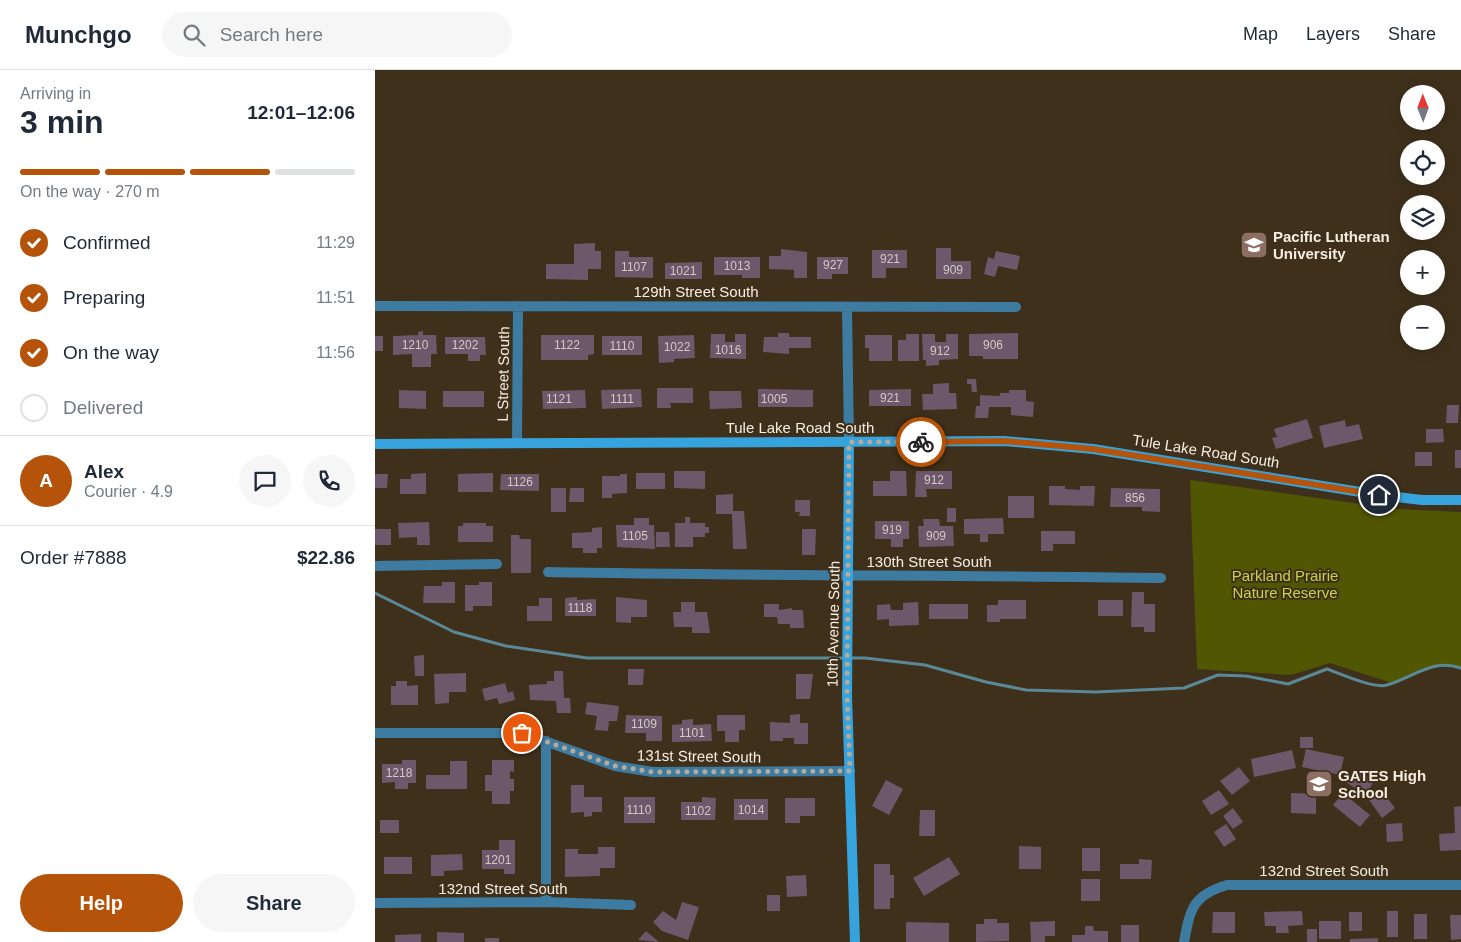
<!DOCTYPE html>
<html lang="en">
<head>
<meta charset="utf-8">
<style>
  :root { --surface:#fff; --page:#f6f6f7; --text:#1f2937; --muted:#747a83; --line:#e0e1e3; --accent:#b45309 }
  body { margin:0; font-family:Arial,sans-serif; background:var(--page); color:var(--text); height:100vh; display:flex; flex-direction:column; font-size:19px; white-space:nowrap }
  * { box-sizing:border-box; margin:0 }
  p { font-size:16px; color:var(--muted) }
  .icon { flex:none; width:28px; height:28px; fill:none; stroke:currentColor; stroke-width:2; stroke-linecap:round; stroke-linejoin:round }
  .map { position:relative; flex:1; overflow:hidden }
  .drawer { display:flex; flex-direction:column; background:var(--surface); width:375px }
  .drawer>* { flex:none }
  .needle { width:32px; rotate:359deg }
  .controls { position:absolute; left:1025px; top:15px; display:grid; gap:10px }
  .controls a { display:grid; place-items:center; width:45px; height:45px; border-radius:50%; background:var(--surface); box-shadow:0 2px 12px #0003; font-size:25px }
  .pin { position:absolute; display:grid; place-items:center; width:42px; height:42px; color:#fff; margin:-21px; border:2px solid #fff; border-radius:50%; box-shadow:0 1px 5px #0007 }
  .courier { position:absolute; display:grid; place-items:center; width:50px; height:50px; margin:-25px; border:4px solid #b45309; border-radius:50%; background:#fff; color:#222; box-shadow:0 1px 6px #0007 }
  .overview em { font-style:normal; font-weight:800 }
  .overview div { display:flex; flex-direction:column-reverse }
  .overview { display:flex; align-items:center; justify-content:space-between; height:85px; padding:0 20px }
  h1 { font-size:32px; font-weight:800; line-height:38px }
  .bar { display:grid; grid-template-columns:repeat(4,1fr); gap:8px 5px; align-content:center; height:60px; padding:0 20px }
  .bar i { height:6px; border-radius:4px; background:var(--line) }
  .bar .current { background:var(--accent) }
  .bar p { grid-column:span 4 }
  .line { display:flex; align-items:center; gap:12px; padding:0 20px; border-top:1px solid var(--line) }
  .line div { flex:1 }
  .round { display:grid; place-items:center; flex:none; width:52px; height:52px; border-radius:26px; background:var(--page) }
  ol { padding:0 20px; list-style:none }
  li { display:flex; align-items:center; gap:15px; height:55px }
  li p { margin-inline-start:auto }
  li .icon { padding:5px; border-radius:50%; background:var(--accent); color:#fff; stroke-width:4 }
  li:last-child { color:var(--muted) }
  li i { width:28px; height:28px; border:2px solid var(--line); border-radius:50% }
  .cta { display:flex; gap:10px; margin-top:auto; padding:10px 20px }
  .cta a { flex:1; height:58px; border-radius:30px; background:var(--accent); color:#fff; font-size:20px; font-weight:800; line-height:58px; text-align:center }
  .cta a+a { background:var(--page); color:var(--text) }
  header { display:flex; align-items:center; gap:30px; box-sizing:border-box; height:70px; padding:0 25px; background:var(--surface); border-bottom:1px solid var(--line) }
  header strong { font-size:24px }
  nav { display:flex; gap:28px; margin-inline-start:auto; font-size:18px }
  .search { width:350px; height:45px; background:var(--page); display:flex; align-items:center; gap:12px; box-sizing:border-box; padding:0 18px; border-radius:28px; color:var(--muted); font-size:19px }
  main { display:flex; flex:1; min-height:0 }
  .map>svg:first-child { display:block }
</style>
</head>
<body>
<header>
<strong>Munchgo</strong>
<div class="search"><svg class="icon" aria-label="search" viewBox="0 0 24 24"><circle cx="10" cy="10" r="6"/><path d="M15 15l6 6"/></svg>Search here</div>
<nav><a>Map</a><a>Layers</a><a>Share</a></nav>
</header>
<main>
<section class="drawer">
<div class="overview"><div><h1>3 min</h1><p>Arriving in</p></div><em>12:01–12:06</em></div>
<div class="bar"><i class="current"></i><i class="current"></i><i class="current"></i><i></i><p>On the way · 270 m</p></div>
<ol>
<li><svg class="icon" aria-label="check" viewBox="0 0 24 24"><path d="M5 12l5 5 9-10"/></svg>Confirmed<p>11:29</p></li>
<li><svg class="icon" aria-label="check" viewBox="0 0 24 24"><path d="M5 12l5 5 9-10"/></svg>Preparing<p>11:51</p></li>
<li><svg class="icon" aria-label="check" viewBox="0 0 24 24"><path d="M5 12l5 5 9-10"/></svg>On the way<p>11:56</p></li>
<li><i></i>Delivered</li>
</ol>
<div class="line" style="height:90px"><b class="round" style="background:var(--accent);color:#fff">A</b><div><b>Alex</b><p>Courier · 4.9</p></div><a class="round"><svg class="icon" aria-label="chat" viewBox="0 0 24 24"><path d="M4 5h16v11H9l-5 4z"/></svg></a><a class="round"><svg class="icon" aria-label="phone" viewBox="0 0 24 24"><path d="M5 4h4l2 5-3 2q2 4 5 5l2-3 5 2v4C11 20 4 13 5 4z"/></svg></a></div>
<div class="line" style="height:65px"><div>Order #7888</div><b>$22.86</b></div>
<div class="cta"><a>Help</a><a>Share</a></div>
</section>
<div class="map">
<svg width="1086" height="872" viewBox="0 0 1086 872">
  <rect width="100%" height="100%" fill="#3e301b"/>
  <!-- green -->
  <path fill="#515602" d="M815 410 1021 439 1086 442V598C1062 590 1038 603 1017 613L955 593 916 605 822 599Z"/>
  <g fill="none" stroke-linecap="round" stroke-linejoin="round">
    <!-- stream -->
    <path stroke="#5b8896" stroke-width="3" d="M0 523 79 562 131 576 212 588H490L550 595 611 612 651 620 721 622 809 618 843 605 871 606 913 614 952 599C966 604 999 619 1012 615 1038 608 1057 588 1086 598"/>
  </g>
  <!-- building -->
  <path fill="#6c576b" d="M220 173V181H226V199H213V210L171 209V194H199V174Z
    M561 178H576V191H596V209H561Z
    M406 179 432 182V208H419V200L394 199V186H406Z
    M497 180H532V198H511V208H497Z
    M240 181H254V187H278V208L240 207Z
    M621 181 645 186 642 200 623 196 620 207 609 204 613 187 619 189Z
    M339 187H385V208H367V205H339Z
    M442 187H473V204H457V209H442Z
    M327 192V209H290V193Z
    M48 261V265H61L62 284H56V297H37V284L18 285V266L43 265V262Z
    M403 263H414V267H436V278H414V284L388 282 389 267H403Z
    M643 263V289H608V286H594V264Z
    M336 264H350V272H360V264H371V289L335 288Z
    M531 264H544V291H523V270H531Z
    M547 264H560V272H571V264H583V289L564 290V295L551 296V290H548Z
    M166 265H219V284L213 285V290H166Z
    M319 265 320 288 299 289V292L284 293 283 266Z
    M490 265H517V291H494V278H490Z
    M0 266H8V281H0Z
    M227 266H267V285H227Z
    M70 267H110L111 285H105V291H93V284H70Z
    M592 309H601L602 322H597L596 314H592Z
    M574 313V323H581L582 339 548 340 547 324H558V314Z
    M282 318H318V333H295L296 338H282Z
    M266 319 267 337 227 339 226 320Z
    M383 319 438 320V337H383Z
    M536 319V336H494V320Z
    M24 320 51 321V339L24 338Z
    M210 320 211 338 168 339 167 321Z
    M634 320H651V331L659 332 658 347 636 345V337H614L613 348H600L601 336H605V325L625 326V323H634Z
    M68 321H109V337H68Z
    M334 321H366L367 338 335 339Z
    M1072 335H1084L1083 353H1071Z
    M932 349 938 368 901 379 897 368 902 367 899 359Z
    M970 350 971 357 984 354 988 369 949 378 944 356Z
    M1051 359H1068L1069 372 1051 373Z
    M1080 380H1086V398H1080Z
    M1040 382H1057V396H1040Z
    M299 401H330V419L299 418Z
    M515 401H531L532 426H498V411H515Z
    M541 401H577V419H551L552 427H540Z
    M51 403V424H25V409H36V404Z
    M118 403V422H83V404Z
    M261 403H290V419H261Z
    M0 404H13L12 418H0Z
    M126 404H164V421L125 420Z
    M245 404H252V423L237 424V428H227V406H245Z
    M674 416H690V419L705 420V416H720L719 436 674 435Z
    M176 418H191V442H176Z
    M195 418H209V432H194Z
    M736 418 785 419V442L767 441V437H735Z
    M358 424V441H369L372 479H358L357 444H341V425Z
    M633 426H659V448H633Z
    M420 430H435V446H424L425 442H420Z
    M572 438H581V452H572Z
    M310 447H315V453H330V457H334V463H330V467H318V477H300V453H310Z
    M259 448H274V455H279L280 479 242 477 241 455H259Z
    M628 448 629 464H613V472H605V464H589V449Z
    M548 449H564L565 456H578L579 476 544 477 543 456H549Z
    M500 451H534V469H528V477H516V469H500Z
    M54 452 55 475H42V467L24 468 23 453Z
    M88 453H111V456H118V472H83V456H88Z
    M227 457V478H222V483H208V478H197V463L217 462V458Z
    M0 459H16V475H0Z
    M427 459H441L440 485H427Z
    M666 461H700V474H678V481H666Z
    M281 462H294L295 477H281Z
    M136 465H144L145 469H156V503H136Z
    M67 512H80V533H48L49 516H67Z
    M104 512H117V536H98V541H90V515H104Z
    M757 522H769V534H780V562H769V557H756Z
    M202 527V530L221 529V546H190V528Z
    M241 527 272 530V547H256V553L241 552Z
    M164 528H177V551H152V536H164Z
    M623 530H651V549H625V552H612V535H623Z
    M723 530H748V546H723Z
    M306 532H320V542H332L335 563H317V557H299L298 542H306Z
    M543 532 544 555 514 556V549L502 550V535L515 534 516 540H528V533Z
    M389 534H404V540L417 538V540H428L429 558H415V554H403L402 547H389Z
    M554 534H593V549H554Z
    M49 585V606H40L39 586Z
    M253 599H269L268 615H253Z
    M179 601H188L189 628H195L196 643H182L181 631 155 630 154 615 172 614V611H179Z
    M91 603V622H74V633L60 634 59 604Z
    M421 604H438L435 629H421Z
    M21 611H32V616L43 615V635H16V616H21Z
    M130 613 133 623 138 621 140 630 124 634 122 628 110 631 107 619Z
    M212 632 244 636 242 651H234L233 661 220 660 222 646 210 644Z
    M425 644V653H433V674H419V668H408V671H395V652L415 653V645Z
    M251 645 287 646V671H271V663H250Z
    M342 645H370V660H364V672H350V661H342Z
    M318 649V655L336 654 337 671 297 672V655L307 654V650Z
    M925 667H938V678H925Z
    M931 679 969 687 965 705 927 697Z
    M917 680 921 698 879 707 876 689Z
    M27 690H41V713H33V719H20V712L7 713V694H27Z
    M117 690H139V702L135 701V709H139V721H135V734H117V721H110V705H117Z
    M75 691H92V719H51V705H75Z
    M864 697 875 711 857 725 845 711Z
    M981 699 999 711 991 725 972 713Z
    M511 710 528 719 514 745 497 736Z
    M196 715H209V727H227V742H217V746L209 747V742L196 743Z
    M844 720 854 734 836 745 827 731Z
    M1006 720 1020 738 1007 748 994 730Z
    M916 723 941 724V744L916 743Z
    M968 723 995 745 985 757 958 735Z
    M249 727H280V753H249Z
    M327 727 341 728 340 750H306V732H327Z
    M410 728H440V746H425V753H410Z
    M359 729H393V750H359Z
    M1086 736V780L1065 781 1064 764 1080 763 1079 737Z
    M858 738 868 752 858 759 848 746Z
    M545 740H560V766H544Z
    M5 750H24V763H5Z
    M1027 753 1028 771 1012 772 1011 754Z
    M851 754 861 769 849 777 839 762Z
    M124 770H140V804H129V799H107V780H124Z
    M644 776 666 777V799H644Z
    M223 777H240V798H225V806L190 807V779H203V784H223Z
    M707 778H725V801H707Z
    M87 784 88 800 69 801V806H56V785Z
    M9 787H37V804H9Z
    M574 787 585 804 549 826 538 808Z
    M764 789 777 790 776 809H745V794H764Z
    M499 794H515V805H519V828H515V839H499Z
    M431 805 432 826 412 827 411 806Z
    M706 809H725V831H706Z
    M392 825H405V841H392Z
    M307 832 324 837 313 870 287 861 278 852 288 841 301 850Z
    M927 841 928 855 913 856 914 863H901V856H890L889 842Z
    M1012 841H1023V867H1012Z
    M838 842H860V863H837Z
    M974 842H987V861H974Z
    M1039 844H1052V869H1039Z
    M1075 845H1086V869L1076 870Z
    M609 849H622V853H634V871L601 872V854H609Z
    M680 851V866H670V872H656L655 852Z
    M944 851H966V869H944Z
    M531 852 574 853V872H531Z
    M746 855H764V872H746Z
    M710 856H718L719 861H733V872H697V865H710Z
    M932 859H942V872H932Z
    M271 861 284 872 263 870Z
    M62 862 89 863V872H62Z
    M46 864V872H20V865Z
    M110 868H124V872H110Z
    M1003 868V872H975V869Z"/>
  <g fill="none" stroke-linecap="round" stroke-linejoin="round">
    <!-- street -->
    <path stroke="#3e7ba0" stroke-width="10" d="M0 236 641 237
      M472 237 474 372
      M142 373 143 236
      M0 496 122 494
      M173 502C377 506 581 505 786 508
      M0 663H147L240 696 278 702 475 701
      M171 832V671
      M0 833 171 832 256 835
      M809 872C815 839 818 825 852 815H1086"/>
    <!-- secondary -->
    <path stroke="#37a3dd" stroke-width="10" d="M474 372 472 625 480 872
      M0 374 629 371 718 379 1004 425 1047 430H1086"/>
  </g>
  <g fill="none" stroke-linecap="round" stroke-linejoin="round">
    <!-- done -->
    <path stroke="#b6ab9b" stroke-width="5" stroke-dasharray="0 9" d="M147 663 240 696 278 702 475 701 472 625 474 372H546"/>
    <!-- route -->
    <path stroke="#b45309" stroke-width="6" d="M546 372 629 371 718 379 1004 425"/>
  </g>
  <!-- icons -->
  <defs>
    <g id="university-square" transform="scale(1.4375)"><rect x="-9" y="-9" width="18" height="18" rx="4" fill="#8d6e63" stroke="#3e301b"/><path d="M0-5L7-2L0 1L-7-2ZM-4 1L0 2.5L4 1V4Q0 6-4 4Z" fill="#fff"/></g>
    <g id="school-square" transform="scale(1.4375)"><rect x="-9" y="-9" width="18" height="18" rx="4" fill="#8d6e63" stroke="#3e301b"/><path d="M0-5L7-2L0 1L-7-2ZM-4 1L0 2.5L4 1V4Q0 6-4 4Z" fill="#fff"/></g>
  </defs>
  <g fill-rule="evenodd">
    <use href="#university-square" x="879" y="175"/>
    <use href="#school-square" x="944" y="714"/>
  </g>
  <g text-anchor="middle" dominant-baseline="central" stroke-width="4" stroke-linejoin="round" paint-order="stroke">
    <!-- number labels -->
    <g font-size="12" fill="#d4c8c3">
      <text x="515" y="189">921</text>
      <text x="458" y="195">927</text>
      <text x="362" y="196">1013</text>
      <text x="259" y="197">1107</text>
      <text x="578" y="200">909</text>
      <text x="308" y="201">1021</text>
      <text x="40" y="275">1210</text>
      <text x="90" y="275">1202</text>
      <text x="192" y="275">1122</text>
      <text x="618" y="275">906</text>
      <text x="247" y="276">1110</text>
      <text x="302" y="277">1022</text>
      <text x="353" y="280">1016</text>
      <text x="565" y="281">912</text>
      <text x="515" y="328">921</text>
      <text x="184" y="329">1121</text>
      <text x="247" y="329">1111</text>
      <text x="399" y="329">1005</text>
      <text x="559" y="410">912</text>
      <text x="145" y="412">1126</text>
      <text x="760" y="428">856</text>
      <text x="517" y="460">919</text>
      <text x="260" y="466">1105</text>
      <text x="561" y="466">909</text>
      <text x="205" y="538">1118</text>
      <text x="269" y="654">1109</text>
      <text x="317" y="663">1101</text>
      <text x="24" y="703">1218</text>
      <text x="264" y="740">1110</text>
      <text x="376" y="740">1014</text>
      <text x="323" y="741">1102</text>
      <text x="123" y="790">1201</text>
    </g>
    <!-- poi labels -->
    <g font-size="15" font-weight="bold" fill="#f6ede0" stroke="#3e301b" text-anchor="start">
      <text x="898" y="166">Pacific Lutheran<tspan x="898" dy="17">University</tspan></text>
      <text x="963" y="705">GATES High<tspan x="963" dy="17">School</tspan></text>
    </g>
    <!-- street labels -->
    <g font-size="15" fill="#f6ede0" stroke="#3e301b">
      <text x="321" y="221">129th Street South</text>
      <text transform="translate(128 304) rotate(-89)">L Street South</text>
      <text x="425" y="357">Tule Lake Road South</text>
      <text transform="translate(831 381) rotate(9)">Tule Lake Road South</text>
      <text x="554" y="491">130th Street South</text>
      <text transform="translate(458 554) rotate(-89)">10th Avenue South</text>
      <text transform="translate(324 686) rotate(1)">131st Street South</text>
      <text x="949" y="800">132nd Street South</text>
      <text x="128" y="818">132nd Street South</text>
    </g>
    <!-- park labels -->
    <g font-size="15" fill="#c7d247" stroke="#3e301b">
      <text x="910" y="505">Parkland Prairie<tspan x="910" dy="17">Nature Reserve</tspan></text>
    </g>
  </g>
</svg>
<div class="controls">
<a><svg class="needle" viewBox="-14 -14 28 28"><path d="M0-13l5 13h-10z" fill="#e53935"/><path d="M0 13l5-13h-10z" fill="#747a83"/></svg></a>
<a><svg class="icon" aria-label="locate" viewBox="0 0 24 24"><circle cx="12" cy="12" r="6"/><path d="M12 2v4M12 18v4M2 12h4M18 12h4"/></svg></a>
<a><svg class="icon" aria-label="layers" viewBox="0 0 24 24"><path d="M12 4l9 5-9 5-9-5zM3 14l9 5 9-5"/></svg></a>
<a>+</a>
<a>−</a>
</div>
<div class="pin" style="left:147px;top:663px;background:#ea580c"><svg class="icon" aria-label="bag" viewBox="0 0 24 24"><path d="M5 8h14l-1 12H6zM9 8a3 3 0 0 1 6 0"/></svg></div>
<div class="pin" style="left:1004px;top:425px;background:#1f2937"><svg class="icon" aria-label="home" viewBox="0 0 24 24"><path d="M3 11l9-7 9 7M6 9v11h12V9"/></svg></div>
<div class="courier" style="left:546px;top:372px"><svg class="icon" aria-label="bike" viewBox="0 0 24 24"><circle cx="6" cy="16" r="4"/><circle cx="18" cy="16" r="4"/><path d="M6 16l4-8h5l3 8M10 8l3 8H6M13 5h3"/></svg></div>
</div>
</main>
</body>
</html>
